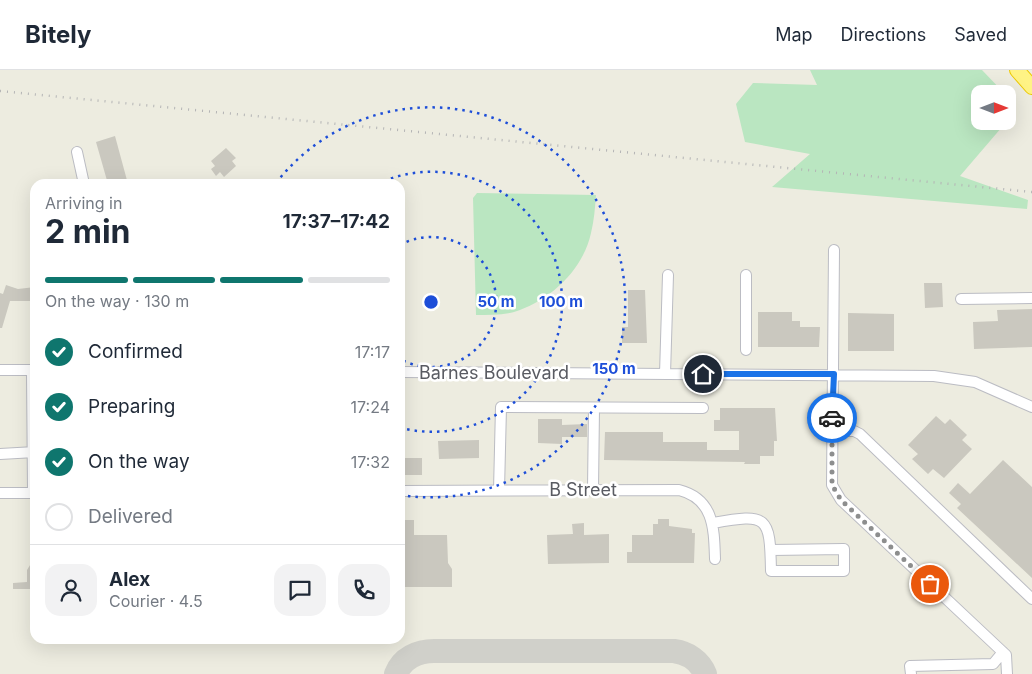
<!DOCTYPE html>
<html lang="en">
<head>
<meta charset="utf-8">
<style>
  :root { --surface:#fff; --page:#f2f2f3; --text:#1f2937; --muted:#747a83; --line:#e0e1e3; --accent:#0f766e }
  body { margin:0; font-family:Inter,sans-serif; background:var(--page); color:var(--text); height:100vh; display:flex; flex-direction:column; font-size:19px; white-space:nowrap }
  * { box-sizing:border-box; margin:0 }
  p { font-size:16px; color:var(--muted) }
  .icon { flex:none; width:28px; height:28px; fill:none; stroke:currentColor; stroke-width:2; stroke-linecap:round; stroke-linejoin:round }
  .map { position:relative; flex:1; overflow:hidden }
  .drawer { position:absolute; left:30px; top:109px; width:375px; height:465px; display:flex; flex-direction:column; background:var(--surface); border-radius:15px; box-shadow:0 5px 20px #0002 }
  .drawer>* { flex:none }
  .needle { width:32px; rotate:90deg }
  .controls { position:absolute; left:971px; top:15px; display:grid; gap:10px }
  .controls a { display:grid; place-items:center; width:45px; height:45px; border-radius:10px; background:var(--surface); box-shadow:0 5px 20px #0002; font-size:25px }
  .pin { position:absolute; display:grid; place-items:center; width:42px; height:42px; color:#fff; margin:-21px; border:2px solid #fff; border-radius:50%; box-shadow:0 1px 5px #0007 }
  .courier { position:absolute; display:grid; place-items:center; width:50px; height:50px; margin:-25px; border:4px solid #1a73e8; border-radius:50%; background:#fff; color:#222; box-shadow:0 1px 6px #0007 }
  .head em { font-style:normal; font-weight:700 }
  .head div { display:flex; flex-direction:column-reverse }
  .head { display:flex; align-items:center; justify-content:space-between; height:85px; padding:0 15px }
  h1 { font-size:32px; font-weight:700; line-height:38px }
  .bar { display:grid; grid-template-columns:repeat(4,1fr); gap:8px 5px; align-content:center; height:60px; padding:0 15px }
  .bar i { height:6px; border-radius:4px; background:var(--line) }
  .bar .current { background:var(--accent) }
  .bar p { grid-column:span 4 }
  .line { display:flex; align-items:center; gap:12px; padding:0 15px; border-top:1px solid var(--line) }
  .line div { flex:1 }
  .round { display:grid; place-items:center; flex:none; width:52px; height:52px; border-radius:15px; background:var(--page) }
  ol { padding:0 15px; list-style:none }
  li { display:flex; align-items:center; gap:15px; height:55px }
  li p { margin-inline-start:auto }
  li .icon { padding:5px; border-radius:50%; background:var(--accent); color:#fff; stroke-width:4 }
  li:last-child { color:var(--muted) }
  li i { width:28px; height:28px; border:2px solid var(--line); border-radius:50% }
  header { display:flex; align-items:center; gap:30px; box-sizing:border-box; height:70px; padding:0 25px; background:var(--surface); border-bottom:1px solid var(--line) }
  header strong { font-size:24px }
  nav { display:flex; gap:28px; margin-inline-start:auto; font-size:18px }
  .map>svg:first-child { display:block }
</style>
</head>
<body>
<header>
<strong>Bitely</strong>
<nav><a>Map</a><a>Directions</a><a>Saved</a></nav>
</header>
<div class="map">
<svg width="1032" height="604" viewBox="0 0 1032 604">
  <rect width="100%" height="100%" fill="#edece0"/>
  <!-- green -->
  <path fill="#bae6c1" d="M810 0H982L1005 24H980V51H1004L1002 57 960 106 1028 130 1027 139 772 117 810 84 745 72 736 34 753 13 817 15Z
    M477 123 596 125C595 138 594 151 591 163 583 200 550 231 514 242 502 245 488 245 476 245L473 128Z"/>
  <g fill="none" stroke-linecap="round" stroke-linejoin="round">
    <!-- taxiway -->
    <path stroke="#d0d0ca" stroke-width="24" d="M396 604C402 588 418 581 434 581H674C688 583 700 591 705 604"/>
  </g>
  <!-- building -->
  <path fill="#cac8bf" d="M115 66 128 114H108L96 72Z
    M226 78 236 88 232 91 236 96 224 107 220 102 216 106 211 99 215 96 211 91Z
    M924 213H942L943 237 925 238Z
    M6 215 18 219 35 217V231H10L2 258H0V223L3 224Z
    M628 220H645L647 273H622V257H628Z
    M1032 239V277L974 279 973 252 998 251 997 240Z
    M758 242H792V251H800V257H820L819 277H758Z
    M848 243 894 244V281H848Z
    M720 338H775L777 371H774V386H760V394H744L745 392 604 390 605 362H663V372H707V380H739V361H714V350H720Z
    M936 346 945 354 950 349 967 365 962 370 972 379 944 408 933 399 928 404 912 389 918 384 908 375Z
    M538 349H562V355L587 354V367H562V374L538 373Z
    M479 370V388L439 389 438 371Z
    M400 388H422V405H400Z
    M1003 390 1032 417V508L957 438 961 434 949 423 958 413 970 424Z
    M658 449H669V456L692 459V463H695L694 493H627V482H632V465H653V454H658Z
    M400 450H414V465H447L448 493 452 499V517H400Z
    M584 453V465L609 464V493L548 494 547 465 573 464 572 454Z
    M35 487V519H13V513L27 512V500Z"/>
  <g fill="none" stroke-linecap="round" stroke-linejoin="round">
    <!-- minor casing -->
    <g stroke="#bbbcc3" stroke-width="12">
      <path id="minor" d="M77 82 84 114
        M834 180 832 415 841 430 1006 585 1007 604
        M746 205V280
        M961 229 1032 228
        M0 300H35
        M32 300 33 423
        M400 302 934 306 975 312 1032 337
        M665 304 668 205
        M833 361H854L860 364 1032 529
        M0 384 35 382
        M593 419 594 338
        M499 420 501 337 703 338
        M400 421 679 420C714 429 714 458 715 489
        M0 423H35
        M713 453C768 443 770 446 771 501H844V479L771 480
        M911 604 910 596 993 594 1003 582"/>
    </g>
    <!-- highway casing -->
    <g stroke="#edc900" stroke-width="16">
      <path id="highway" d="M1017 0 1032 17"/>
    </g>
    <!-- minor -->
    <use href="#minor" stroke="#fff" stroke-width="10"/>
    <!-- highway -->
    <use href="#highway" stroke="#fff385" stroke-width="14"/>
    <!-- rail -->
    <path stroke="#b4b4b5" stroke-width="2.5" stroke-dasharray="1 6" stroke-linecap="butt" d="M0 21 1032 122"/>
  </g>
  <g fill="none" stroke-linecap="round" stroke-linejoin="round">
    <!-- done -->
    <path stroke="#8d8e8e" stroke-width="5" stroke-dasharray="0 9" d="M832 348V415L841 430 930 514"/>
    <!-- route -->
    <path stroke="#1a73e8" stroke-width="6" d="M703 304H834L832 348"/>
  </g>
  <!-- distance rings -->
  <g fill="none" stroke="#1d4ed8" stroke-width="2.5" stroke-dasharray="2.5 5">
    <path d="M400 175A65 65 0 1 1 400 289"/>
    <path d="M377 114A130 130 0 1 1 401 358"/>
    <path d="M276 113A195 195 0 1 1 400 425"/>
  </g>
  <g text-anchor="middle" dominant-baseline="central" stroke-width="5" stroke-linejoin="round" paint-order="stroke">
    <!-- street labels -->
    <g font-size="18" fill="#595b62" stroke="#fff">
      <text x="494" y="302">Barnes Boulevard</text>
      <text x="583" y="419">B Street</text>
    </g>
  </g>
  <circle cx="431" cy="232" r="8" fill="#1d4ed8" stroke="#fff" stroke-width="2.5"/>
  <g font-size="15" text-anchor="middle" font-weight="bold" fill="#1d4ed8" stroke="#fff" stroke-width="5" stroke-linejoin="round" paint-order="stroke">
    <text x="496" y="237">50 m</text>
    <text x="561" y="237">100 m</text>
    <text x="614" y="304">150 m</text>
  </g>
</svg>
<div class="controls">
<a><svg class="needle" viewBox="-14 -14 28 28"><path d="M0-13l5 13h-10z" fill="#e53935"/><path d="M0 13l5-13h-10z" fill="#747a83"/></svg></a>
</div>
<div class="pin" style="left:930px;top:514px;background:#ea580c"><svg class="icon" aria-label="bag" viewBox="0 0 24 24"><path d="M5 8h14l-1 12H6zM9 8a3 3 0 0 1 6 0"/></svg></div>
<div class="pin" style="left:703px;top:304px;background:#1f2937"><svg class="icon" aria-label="home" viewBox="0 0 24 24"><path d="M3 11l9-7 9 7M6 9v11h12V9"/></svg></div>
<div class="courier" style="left:832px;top:348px"><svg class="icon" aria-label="car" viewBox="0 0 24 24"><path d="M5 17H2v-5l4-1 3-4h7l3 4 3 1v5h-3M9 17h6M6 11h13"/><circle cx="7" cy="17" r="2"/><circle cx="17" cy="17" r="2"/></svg></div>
<section class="drawer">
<div class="head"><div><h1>2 min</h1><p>Arriving in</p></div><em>17:37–17:42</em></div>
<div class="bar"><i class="current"></i><i class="current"></i><i class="current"></i><i></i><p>On the way · 130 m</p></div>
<ol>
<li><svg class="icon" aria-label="check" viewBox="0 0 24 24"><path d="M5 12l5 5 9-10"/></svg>Confirmed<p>17:17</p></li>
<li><svg class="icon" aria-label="check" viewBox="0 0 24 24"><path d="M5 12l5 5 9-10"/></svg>Preparing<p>17:24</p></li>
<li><svg class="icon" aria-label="check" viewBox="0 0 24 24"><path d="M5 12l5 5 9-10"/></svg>On the way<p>17:32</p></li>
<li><i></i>Delivered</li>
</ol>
<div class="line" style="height:90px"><a class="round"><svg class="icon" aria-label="person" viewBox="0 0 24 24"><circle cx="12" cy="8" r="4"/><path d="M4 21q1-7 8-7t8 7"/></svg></a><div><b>Alex</b><p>Courier · 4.5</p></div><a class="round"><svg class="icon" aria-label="chat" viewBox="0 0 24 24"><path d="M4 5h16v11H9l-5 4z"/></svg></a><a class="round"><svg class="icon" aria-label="phone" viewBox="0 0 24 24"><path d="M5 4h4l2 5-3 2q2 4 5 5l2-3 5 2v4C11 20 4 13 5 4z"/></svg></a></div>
</section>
</div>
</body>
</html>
